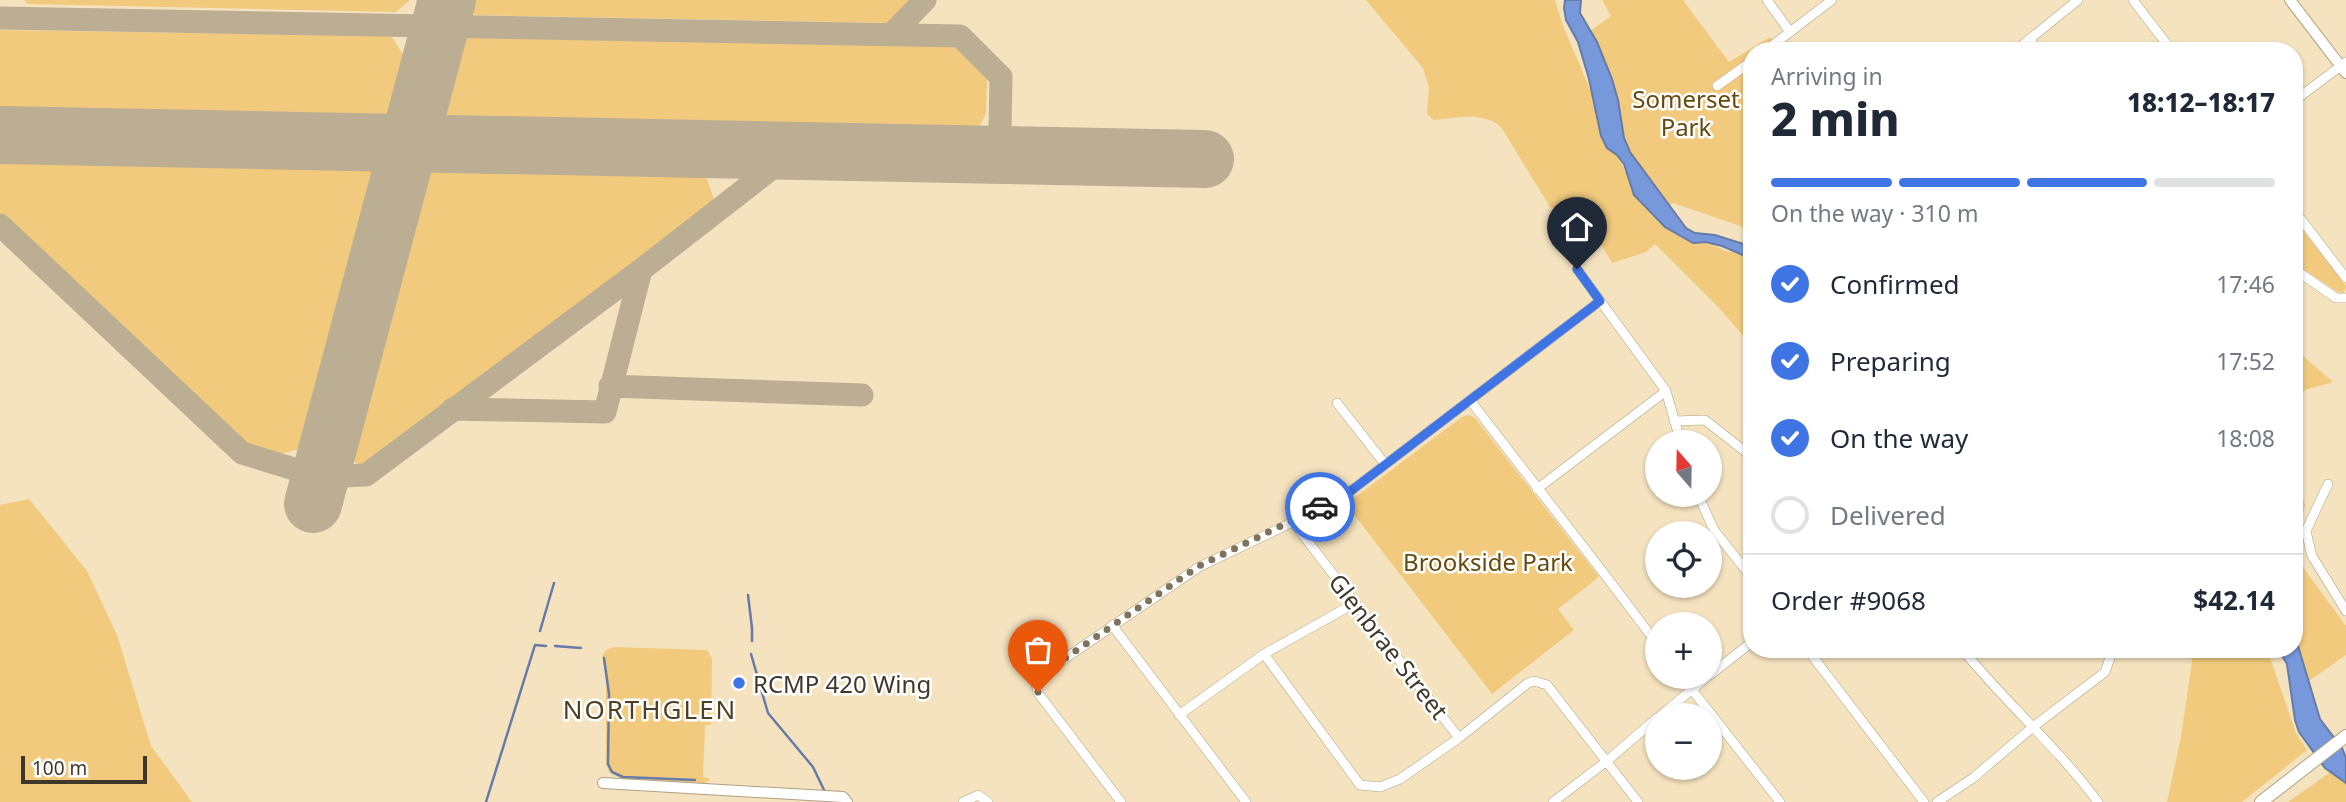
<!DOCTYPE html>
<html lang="en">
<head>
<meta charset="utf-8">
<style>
  :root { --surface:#fff; --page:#f2f2f3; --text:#1f2937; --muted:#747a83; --line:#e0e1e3; --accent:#3f74e4 }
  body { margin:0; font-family:"Noto Sans",sans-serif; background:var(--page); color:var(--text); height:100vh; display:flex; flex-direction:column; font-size:26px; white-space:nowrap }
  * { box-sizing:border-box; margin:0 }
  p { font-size:23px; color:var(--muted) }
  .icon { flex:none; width:38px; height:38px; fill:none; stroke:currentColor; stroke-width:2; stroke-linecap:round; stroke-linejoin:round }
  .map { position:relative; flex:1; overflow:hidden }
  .details { position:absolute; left:1743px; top:42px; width:560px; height:616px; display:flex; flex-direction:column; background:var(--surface); border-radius:28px; box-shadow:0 2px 5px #0004 }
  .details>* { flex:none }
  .needle { width:46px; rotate:340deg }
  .fabs { position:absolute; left:1645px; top:430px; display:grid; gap:14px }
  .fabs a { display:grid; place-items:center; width:77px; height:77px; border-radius:50%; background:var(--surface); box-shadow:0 2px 5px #0004; font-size:35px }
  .scale { position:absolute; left:21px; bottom:18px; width:126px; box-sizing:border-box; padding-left:7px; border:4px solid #3f372a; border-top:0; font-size:19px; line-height:24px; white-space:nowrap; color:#3f372a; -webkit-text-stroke:5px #fff; paint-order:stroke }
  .pin { position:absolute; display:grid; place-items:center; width:60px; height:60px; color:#fff; margin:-72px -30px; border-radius:50% 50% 50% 0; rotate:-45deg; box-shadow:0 0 7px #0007 }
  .pin .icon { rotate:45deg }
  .courier { position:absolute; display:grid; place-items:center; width:70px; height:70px; margin:-35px; border:5px solid #3f74e4; border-radius:50%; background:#fff; color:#222; box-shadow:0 2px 9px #0007 }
  .headline em { font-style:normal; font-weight:800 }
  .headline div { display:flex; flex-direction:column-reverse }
  .headline { display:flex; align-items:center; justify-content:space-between; height:119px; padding:0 28px }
  h1 { font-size:46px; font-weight:800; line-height:52px }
  .bar { display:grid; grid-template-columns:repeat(4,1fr); gap:10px 7px; align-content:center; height:84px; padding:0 28px }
  .bar i { height:9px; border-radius:5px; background:var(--line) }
  .bar .active { background:var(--accent) }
  .bar p { grid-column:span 4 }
  .line { display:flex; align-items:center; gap:18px; padding:0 28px; border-top:2px solid var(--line) }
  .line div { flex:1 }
  ol { padding:0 28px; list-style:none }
  li { display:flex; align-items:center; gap:21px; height:77px }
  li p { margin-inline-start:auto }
  li .icon { padding:7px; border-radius:50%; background:var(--accent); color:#fff; stroke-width:4 }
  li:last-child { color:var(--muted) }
  li i { width:38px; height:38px; border:4px solid var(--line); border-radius:50% }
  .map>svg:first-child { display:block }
</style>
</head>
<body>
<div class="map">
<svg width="2346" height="802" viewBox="0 0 2346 802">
  <rect width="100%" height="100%" fill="#f5e3c0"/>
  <!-- green -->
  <path fill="#f1ca7e" d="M24 0H410L396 12 28 4Z
    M464 0H911L890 23 475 15Z
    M1366 0H1555L1563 26 1625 171 1661 220 1673 227 1726 251 1752 256V346L1720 309 1655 244 1646 252 1612 263 1588 223 1572 215 1550 207 1501 127C1483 111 1457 118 1434 120L1427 114 1429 87 1423 68Z
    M1602 0H1683L1729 62 1770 37 1779 51H1752V230L1673 203 1668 206 1630 152 1624 138 1618 100 1612 79 1597 42 1590 31 1611 16Z
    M0 30 391 36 403 54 402 67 386 116 341 118 0 114Z
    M468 38 955 46 987 78 986 114 976 132 442 123 432 110 445 55Z
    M0 155 324 161 375 169 368 210 307 447 262 459 0 213Z
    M464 163 704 170 714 199 638 272 361 467 342 451 404 208 425 167Z
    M2294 219 2346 286 2344 293 2338 292 2294 263Z
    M2294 348 2333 382 2305 390 2294 404Z
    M1469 415 1475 418 1599 577 1558 609 1574 630 1492 694 1346 504 1462 417Z
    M2294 475 2305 505 2296 542 2298 556 2305 570 2346 626V655L2309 681 2294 636Z
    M29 499 87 571 117 635 151 746 192 802H0V505Z
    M614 647 707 650 712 658 711 725H705L703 777 709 778V781L704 783 622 779 609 772 606 764V681L602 656 606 650Z
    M2191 649H2267L2296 733 2307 750 2242 802H2167L2181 737 2192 661Z
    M2346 761V802H2288Z"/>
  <!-- water -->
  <path fill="#7799dc" stroke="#667ca7" stroke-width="2" d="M1565 0H1581L1580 13 1597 42 1612 79 1618 100 1624 138 1630 152 1686 228 1695 233 1715 235 1750 246 1752 259 1722 246 1706 242 1693 243 1665 227 1634 195 1624 164 1617 155 1607 148 1601 136 1589 79 1578 42 1566 20 1564 8Z
    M2295 636 2320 719 2342 748 2346 758V783L2325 768 2299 732 2295 720 2287 664 2278 649H2294Z"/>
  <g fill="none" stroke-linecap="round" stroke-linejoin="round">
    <!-- stream -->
    <path stroke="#667ca7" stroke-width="2.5" d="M748 595 752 628V641
      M540 631 554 583
      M555 646 581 648
      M751 654 768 713 813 767 825 792
      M604 658 609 694 608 764 612 772 623 777 695 780
      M486 802 535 645 546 646"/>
    <!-- taxiway -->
    <path stroke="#bcae92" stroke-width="23" d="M0 18 960 36 1001 77 1000 131 990 156
      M891 35 925 0
      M0 225 242 453 320 477 366 475 641 270 794 151
      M610 386 862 395
      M453 409 605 412 641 270"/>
    <!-- runway -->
    <path stroke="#bcae92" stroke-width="58" d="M0 135 1205 159
      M313 504 447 0"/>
    <!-- minor casing -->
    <g stroke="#b1a080" stroke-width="10">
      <path id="minor" d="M1767 0 1790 32
        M2133 0 2172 51
        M2030 39 2037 51
        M1765 51 1832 0
        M2015 51 2078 0
        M1717 86 1752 61
        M2294 101 2346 62
        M2294 210 2346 278
        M1577 269 1666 391 1681 443
        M2294 269 2336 298H2346
        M1470 400C1532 482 1596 561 1657 644
        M1337 403 1385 464
        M1674 421 1705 420 1752 457
        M2328 484 2306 531 2312 556 2346 611
        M1537 489 1666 391
        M1698 495 1714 530 1752 578
        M1293 522 1459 738
        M1112 625 1246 802
        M1807 649 1924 802
        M1962 649C2005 702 2057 747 2098 802
        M1264 654 1360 785 1380 787 1400 779 1459 738 1528 683 1534 681 1547 685 1638 802
        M1710 675 1752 642
        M1682 677 1780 802
        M1179 715 1264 654 1355 603
        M1660 716 1707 677
        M963 802 978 795 988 802
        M1121 802 1038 693 1035 679 1199 567 1293 522 1348 493 1600 301
        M1553 802 1607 761 1657 718
        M1937 802 1973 778 2033 727 2105 672 2113 649"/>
    </g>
    <!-- tertiary casing -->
    <g stroke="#b1a080" stroke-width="12">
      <path id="tertiary" d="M2290 0 2346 73
        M603 783 843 797 847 802"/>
    </g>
    <!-- secondary casing -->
    <g stroke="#b1a080" stroke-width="14">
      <path id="secondary" d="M2261 802 2346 736"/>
    </g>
    <!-- minor -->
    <use href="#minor" stroke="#fff" stroke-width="9"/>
    <!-- tertiary -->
    <use href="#tertiary" stroke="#fff" stroke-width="10"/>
    <!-- secondary -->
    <use href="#secondary" stroke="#fff" stroke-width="12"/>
  </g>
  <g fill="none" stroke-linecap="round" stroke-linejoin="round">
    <!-- done -->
    <path stroke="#7f735e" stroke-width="7" stroke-dasharray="0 12.6" d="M1038 692 1035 679 1199 566 1320 507"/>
    <!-- route -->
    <path stroke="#3f74e4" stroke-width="9" d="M1320 507 1348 493 1600 301 1577 269"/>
  </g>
  <!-- markers -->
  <circle fill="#3f74e4" stroke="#fff" stroke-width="2.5" cx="739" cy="683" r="7"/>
  <g text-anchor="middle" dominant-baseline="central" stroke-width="5" stroke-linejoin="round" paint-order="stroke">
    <!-- park labels -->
    <g font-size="24" fill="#654a0d" stroke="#fff">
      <text x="1686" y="98">Somerset<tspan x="1686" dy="28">Park</tspan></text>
      <text x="1488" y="561">Brookside Park</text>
    </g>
    <!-- street labels -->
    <g font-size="24" fill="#3f372a" stroke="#fff">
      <text transform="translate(1389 646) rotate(52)">Glenbrae Street</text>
    </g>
    <!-- poi labels -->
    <g font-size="24" fill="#3f372a" stroke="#fff" text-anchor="start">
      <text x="753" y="683">RCMP 420 Wing</text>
    </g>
    <!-- neighbourhood labels -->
    <g font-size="26" letter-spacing="2" fill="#4f4022" stroke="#fff">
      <text x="650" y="709">NORTHGLEN</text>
    </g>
  </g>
</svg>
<div class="fabs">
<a><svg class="needle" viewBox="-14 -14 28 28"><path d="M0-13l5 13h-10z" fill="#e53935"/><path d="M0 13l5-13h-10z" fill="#747a83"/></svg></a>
<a><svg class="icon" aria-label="locate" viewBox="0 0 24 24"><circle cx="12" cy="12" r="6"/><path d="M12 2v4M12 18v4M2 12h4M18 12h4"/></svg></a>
<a>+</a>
<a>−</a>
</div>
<div class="scale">100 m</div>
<div class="pin" style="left:1038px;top:692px;background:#ea580c"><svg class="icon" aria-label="bag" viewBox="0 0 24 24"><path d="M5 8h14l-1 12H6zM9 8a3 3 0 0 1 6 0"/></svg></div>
<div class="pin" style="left:1577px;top:269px;background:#1f2937"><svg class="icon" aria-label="home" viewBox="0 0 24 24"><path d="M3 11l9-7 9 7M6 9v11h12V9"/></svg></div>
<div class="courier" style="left:1320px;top:507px"><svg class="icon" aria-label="car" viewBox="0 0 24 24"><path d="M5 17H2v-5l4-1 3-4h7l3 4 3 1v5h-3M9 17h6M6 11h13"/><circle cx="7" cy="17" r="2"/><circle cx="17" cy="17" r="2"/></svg></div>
<section class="details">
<div class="headline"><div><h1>2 min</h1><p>Arriving in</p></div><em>18:12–18:17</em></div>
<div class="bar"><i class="active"></i><i class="active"></i><i class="active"></i><i></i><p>On the way · 310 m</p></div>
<ol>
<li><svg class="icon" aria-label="check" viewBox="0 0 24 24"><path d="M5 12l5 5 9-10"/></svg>Confirmed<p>17:46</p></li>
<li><svg class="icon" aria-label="check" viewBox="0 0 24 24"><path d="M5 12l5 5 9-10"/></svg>Preparing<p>17:52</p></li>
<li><svg class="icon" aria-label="check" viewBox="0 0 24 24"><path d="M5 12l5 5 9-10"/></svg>On the way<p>18:08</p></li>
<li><i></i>Delivered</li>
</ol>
<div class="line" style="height:91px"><div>Order #9068</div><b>$42.14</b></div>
</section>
</div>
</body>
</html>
